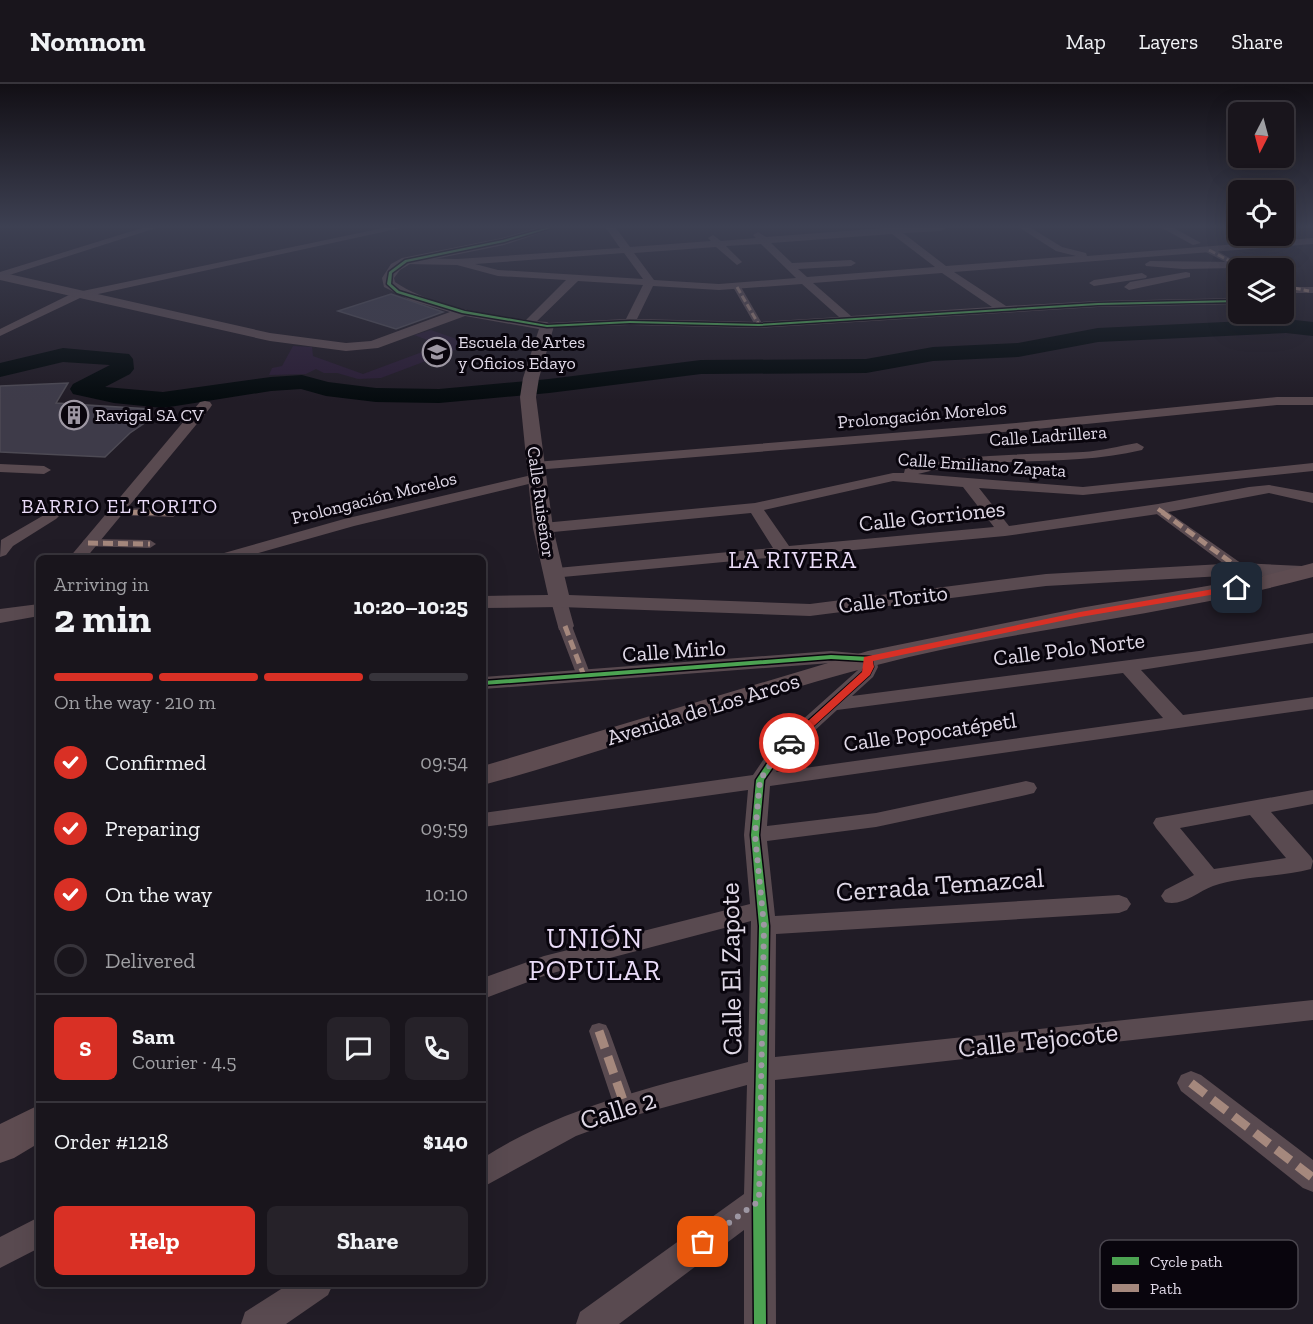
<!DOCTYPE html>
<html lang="en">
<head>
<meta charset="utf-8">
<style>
  :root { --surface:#19151c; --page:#262229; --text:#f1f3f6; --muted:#9f9fa3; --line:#37343b; --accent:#d93025 }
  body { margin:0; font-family:"Zilla Slab",serif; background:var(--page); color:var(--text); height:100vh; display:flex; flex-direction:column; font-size:22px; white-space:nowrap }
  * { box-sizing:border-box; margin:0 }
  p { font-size:20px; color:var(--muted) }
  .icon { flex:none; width:33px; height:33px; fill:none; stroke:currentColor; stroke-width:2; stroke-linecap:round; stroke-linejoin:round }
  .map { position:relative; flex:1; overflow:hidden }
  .sheet { position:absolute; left:36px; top:471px; width:450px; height:732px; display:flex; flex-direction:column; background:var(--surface); border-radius:9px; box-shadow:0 6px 24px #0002,0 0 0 2px var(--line) }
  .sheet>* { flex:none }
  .needle { width:39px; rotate:186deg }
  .buttons { position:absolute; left:1228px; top:18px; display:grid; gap:12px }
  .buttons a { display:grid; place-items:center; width:66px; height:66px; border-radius:9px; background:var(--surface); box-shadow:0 6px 24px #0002,0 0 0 2px var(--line); font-size:30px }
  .pin { position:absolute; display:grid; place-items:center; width:51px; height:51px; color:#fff; margin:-26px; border-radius:12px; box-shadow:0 3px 9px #0006 }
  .courier { position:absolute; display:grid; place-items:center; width:60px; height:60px; margin:-30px; border:4px solid #d93025; border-radius:50%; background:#fff; color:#222; box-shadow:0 2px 8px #0007 }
  .headline em { font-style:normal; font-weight:800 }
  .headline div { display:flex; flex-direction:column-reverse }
  .headline { display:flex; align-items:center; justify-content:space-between; height:102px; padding:0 18px }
  h1 { font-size:39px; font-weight:800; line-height:45px }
  .bar { display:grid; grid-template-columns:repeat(4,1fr); gap:9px 6px; align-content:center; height:72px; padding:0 18px }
  .bar i { height:8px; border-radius:4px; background:var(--line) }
  .bar .current { background:var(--accent) }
  .bar p { grid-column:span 4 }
  .line { display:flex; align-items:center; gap:15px; padding:0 18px; border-top:2px solid var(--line) }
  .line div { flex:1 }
  .round { display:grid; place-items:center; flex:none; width:63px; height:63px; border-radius:9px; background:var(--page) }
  ol { padding:0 18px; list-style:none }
  li { display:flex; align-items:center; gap:18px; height:66px }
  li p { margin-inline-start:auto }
  li .icon { padding:6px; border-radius:50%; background:var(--accent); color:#fff; stroke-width:4 }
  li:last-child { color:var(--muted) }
  li i { width:33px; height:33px; border:3px solid var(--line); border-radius:50% }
  .cta { display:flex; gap:12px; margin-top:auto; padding:12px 18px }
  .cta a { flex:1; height:69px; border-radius:9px; background:var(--accent); color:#fff; font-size:24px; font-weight:800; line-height:69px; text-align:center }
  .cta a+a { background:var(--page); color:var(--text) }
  header { display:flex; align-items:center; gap:36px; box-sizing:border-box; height:84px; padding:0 30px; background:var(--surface); border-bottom:2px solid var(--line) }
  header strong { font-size:28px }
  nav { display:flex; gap:33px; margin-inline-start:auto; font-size:21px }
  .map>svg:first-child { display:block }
</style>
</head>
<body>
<header>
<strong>Nomnom</strong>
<nav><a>Map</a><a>Layers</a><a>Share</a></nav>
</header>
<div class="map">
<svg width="1313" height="1240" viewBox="0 0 1313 1240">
  <rect width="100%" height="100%" fill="#211c26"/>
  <!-- built -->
  <path fill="#2b1e36" d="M431 246 471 260 381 294 358 295 337 289H324L316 285 306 290 269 291 272 284 282 282 293 262 312 263 313 272 363 290 441 261 414 251Z"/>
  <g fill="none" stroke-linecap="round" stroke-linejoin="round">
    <!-- river -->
    <path fill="#050b0e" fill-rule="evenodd" d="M1286 235 1313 238V252L1286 249 1098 258 1018 273 933 277 866 289 701 290 549 309 439 319 376 318 326 312 301 305 271 307 163 324 114 319 73 310 70 305 73 300 110 281 63 278 0 293V279L63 264 129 270 133 275 134 285 130 290 105 303 163 308 271 293 302 291 328 298 376 304 439 305 549 295 701 276 866 275 933 263 1018 259 1098 244Z"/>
  </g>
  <!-- building -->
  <path fill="#3e3b49" stroke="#4d4a54" stroke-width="1.5" d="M391 210 443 228 396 245 338 227Z
    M68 299 56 319 150 325 146 338 130 349 105 373 0 368V302Z"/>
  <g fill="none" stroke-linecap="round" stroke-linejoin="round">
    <!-- pedestrian -->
    <path fill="#594a50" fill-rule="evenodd" d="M1206 164H1212L1247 184 1239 185 1206 168Z
      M734 201 741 203 763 241 762 243 755 241 733 203Z
      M1158 421 1245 482 1246 485 1245 488H1235L1154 428V422Z
      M114 424 173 425 179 429 173 433 110 431V425Z
      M88 455 150 456 156 460 150 464 84 462 82 459 84 456Z
      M565 538 572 542 591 592 589 595 584 596 577 592 558 542Z
      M599 939 606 941 609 947 636 1022 633 1029 625 1031 617 1029 614 1022 589 947 592 941Z"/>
    <!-- minor -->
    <path fill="#594a50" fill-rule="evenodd" d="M142 144H156L0 194V188Z
      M383 144H401L80 214 0 252V245L73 209Z
      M606 144H616L630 163 711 157 708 154 713 151 721 157 756 154 753 151 758 148 766 153 885 144H946L941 147 903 149 946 182 1076 172 1056 167 1020 144H1031L1062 163 1086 169 1087 172 1313 154V160L954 188 1006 222 1098 217 1239 214V220L1098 223 759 244 630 241 543 244 541 242 547 239 626 235 643 201 578 197 532 242 528 243 522 240 566 196 498 192 457 181 406 180 401 177 406 174 457 175 620 164ZM892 150 935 183 807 193 798 185 851 182 856 179 851 176 792 179 771 159ZM761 160 796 194 719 200 654 196 634 169 716 163 737 181 742 178 726 162ZM624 169 643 195 498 186 475 180ZM942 189 992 223 851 232 813 199ZM802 200 839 233 759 238 637 235 653 202 719 206Z
      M1162 144H1174L1201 159 1193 161Z
      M1150 177 1235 178 1240 181 1235 184 1183 185 1146 182 1145 180Z
      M1186 188 1190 189V193L1129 206 1124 203 1130 198Z
      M1142 189 1147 192 1146 194 1094 202 1089 199 1094 196Z
      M1284 203H1313V209H1284Z
      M1277 313H1313V321H1277L1016 347 535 386 528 382 535 378 1016 339Z
      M205 317 210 318 212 321 210 324 86 474H69L200 318Z
      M1137 359 1144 363 1142 366C1069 384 991 370 918 390L1083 403 1313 379V387L1083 411 979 404 1009 442 1158 420 1249 403 1269 401 1313 409V419L1269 409 1158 430 1005 452 552 494 544 489 546 485 773 464 751 429 543 449 535 444 543 439 755 419 893 389H904L905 385C963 369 1023 371 1083 368 1101 367 1119 362 1137 359ZM893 397 963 403 994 443 789 462 764 426Z
      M0 380 44 382 51 386 44 390 0 388Z
      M536 390 541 391 543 394 541 397 354 442 241 474H215L217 471 344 435Z
      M51 427 56 429 59 432 56 435 13 462 6 471 0 473 1 456Z
      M560 512 566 513 574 542 571 546H559L551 517 554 513Z
      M1313 549V559L1141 586 1183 631 1313 613V625L770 702 767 742 876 729 1026 697 1034 699 1037 704 1034 709 1026 711 876 743 767 757 775 832 1119 811 1127 814 1131 820 1127 826 1119 829 776 850 775 973 1313 916V936L775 996 776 1240H744V1146L619 1240H576L580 1228 744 1110 747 1001 625 1034 576 1052 483 1103V1074C564 1022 656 1002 748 978L751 837 549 890 483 915V894L544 872 750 820 744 751 748 706 483 743V729L753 691 772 663 858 586 859 580 831 579 483 605V593L831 567 875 571 878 583 873 593 852 612 1199 567ZM1123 589 1163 634 776 688 786 673 837 626Z
      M1313 706V720L1271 728 1311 773 1313 777 1311 785C1281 793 1240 792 1213 802 1197 808 1182 823 1165 818L1161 812 1165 806 1194 791 1156 744 1153 739 1156 734ZM1250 731 1286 774 1214 785 1180 744Z
      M1191 987 1201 991 1313 1076V1108L1303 1104 1181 1007 1177 999 1181 991Z
      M39 1133V1164L0 1184V1153Z
      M289 1200H333L328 1211 286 1240H241L245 1228Z"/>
    <!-- tertiary -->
    <path fill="#594a50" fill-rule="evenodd" d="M537 144H555L504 161 410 180 400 186 394 194 395 198C433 224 502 234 547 238L554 242 539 294 536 313 553 444 569 511 810 520 1046 490 1240 479 1302 482 1309 484 1312 488 1309 492 1302 494 1240 491 1046 502 810 532 560 523 483 524V512L548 511 533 444 520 313 523 294 539 245 465 232 378 264 346 267 270 257 0 196V188L270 249 346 259 371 257 450 228 412 217 384 203 382 194 391 180 402 174 502 154Z
      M39 520V532L0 539V525Z"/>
    <!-- secondary -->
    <path fill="#5e4c51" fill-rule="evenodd" d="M1313 479V493C1169 532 1018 544 873 582 742 616 614 666 483 701V682L868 567 1080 524 1259 493Z
      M39 1021V1059L14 1074 0 1079V1040Z"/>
    <!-- quiet-far3 -->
    <path stroke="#a5887d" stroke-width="3" stroke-dasharray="7 3" stroke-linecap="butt" d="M1209 166 1243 184
      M1284 202 1309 207
      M737 203 759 241"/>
    <!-- quiet-far2 -->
    <path stroke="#a5887d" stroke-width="4.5" stroke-dasharray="8 4.5" stroke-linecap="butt" d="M1158 425 1164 429
      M114 428 173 429"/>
    <!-- quiet-far1 -->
    <path stroke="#a5887d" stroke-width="5" stroke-dasharray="10 5" stroke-linecap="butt" d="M114 428 173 429
      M1162 428 1240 485
      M88 459 150 460
      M565 542 584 592"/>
    <!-- quiet -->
    <path stroke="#a5887d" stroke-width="9" stroke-dasharray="18 9" stroke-linecap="butt" d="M599 947 625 1022
      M1191 999 1313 1094"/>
    <!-- cycleway casing -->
    <g stroke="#09050d" stroke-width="3">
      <path id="cycleway" d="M546 144H551L504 158 407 178 392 189 391 200 399 207 465 227 547 241 630 237 759 240 1098 219 1239 216V218L1098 221 759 242 630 239 547 243 462 229 397 209 387 200 389 188 405 176 503 156Z
        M831 571 871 573 873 583 869 591 782 670 764 696 759 751 769 842 765 1117 766 1240H754L753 1117 759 842 751 751 756 696 776 666 863 588 865 583V577L831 575 483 601V597Z"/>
    </g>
    <!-- cycleway -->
    <use href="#cycleway" fill="#4ca352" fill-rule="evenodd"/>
  </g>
  <!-- sky -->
  <linearGradient id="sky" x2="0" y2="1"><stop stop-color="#120f15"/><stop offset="0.45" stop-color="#3d4052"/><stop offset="1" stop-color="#3d4052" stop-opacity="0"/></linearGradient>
  <rect width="1313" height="317" fill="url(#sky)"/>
  <!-- route -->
  <path fill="#d93025" d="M1237 501 1240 502V506L1080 533 873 577 874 583 870 591 793 661 789 662 784 659 862 588 864 573 1080 528Z"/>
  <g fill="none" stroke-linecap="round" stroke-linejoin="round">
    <!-- done -->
    <path stroke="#9d97a3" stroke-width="6" stroke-dasharray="0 10.8" d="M703 1158 759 1117 764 842 755 751 760 696 779 668 789 659"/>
  </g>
  <!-- icons -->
  <defs>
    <g id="school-ring" transform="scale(1.5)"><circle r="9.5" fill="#09050d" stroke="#9d97a3" stroke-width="1.5"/><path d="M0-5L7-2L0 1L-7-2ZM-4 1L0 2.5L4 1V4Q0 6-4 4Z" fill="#9d97a3"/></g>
    <g id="building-ring" transform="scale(1.5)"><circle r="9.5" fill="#09050d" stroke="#9d97a3" stroke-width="1.5"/><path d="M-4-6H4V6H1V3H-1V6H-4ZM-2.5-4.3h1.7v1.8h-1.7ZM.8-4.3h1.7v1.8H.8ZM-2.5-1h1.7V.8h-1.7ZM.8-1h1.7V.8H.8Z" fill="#9d97a3"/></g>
  </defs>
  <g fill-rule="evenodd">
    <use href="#school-ring" x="437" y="268"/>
    <use href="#building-ring" x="74" y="331"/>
  </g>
  <g text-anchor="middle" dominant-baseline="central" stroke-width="6" stroke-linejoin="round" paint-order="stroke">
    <!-- far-poi labels -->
    <g font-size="18" fill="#e0d9e7" stroke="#09050d" text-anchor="start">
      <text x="458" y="258">Escuela de Artes<tspan x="458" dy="21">y Oficios Edayo</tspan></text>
      <text x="95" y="331">Ravigal SA CV</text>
    </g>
    <!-- far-street labels -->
    <g font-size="18" fill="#e0d9e7" stroke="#09050d">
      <text transform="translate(922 331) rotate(-5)">Prolongación Morelos</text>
      <text transform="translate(1048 352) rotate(-4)">Calle Ladrillera</text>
      <text transform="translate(982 381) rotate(4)">Calle Emiliano Zapata</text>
      <text transform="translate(374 414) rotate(-14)">Prolongación Morelos</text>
      <text transform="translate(541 418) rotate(82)">Calle Ruiseñor</text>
    </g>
    <!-- far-neighbourhood labels -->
    <g font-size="20" letter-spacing="1.5" fill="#eadcf8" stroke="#09050d">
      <text x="120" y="422">BARRIO EL TORITO</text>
    </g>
    <!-- street labels -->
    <g font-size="22" fill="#e0d9e7" stroke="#09050d">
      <text transform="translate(932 432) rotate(-6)">Calle Gorriones</text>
      <text transform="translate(893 515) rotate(-7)">Calle Torito</text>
      <text transform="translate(1069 565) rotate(-7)">Calle Polo Norte</text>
      <text transform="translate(674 567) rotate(-4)">Calle Mirlo</text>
      <text transform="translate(703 625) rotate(-17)">Avenida de Los Arcos</text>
      <text transform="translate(930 648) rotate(-8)">Calle Popocatépetl</text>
    </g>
    <!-- neighbourhood labels -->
    <g font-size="24" letter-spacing="1.5" fill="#eadcf8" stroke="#09050d">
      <text x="793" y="475">LA RIVERA</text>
    </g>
    <!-- near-street labels -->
    <g font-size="27" fill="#e0d9e7" stroke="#09050d">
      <text transform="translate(940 801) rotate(-4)">Cerrada Temazcal</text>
      <text transform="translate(731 885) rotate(-91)">Calle El Zapote</text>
      <text transform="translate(1038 956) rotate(-6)">Calle Tejocote</text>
      <text transform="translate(618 1026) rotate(-17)">Calle 2</text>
    </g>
    <!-- near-neighbourhood labels -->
    <g font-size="28" letter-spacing="1.5" fill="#eadcf8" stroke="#09050d">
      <text x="595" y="854">UNIÓN<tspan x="595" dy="32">POPULAR</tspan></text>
    </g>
  </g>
  <!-- legend -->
  <rect x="1100" y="1156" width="198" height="69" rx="9" fill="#09050d" stroke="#4a454e" stroke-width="1.5"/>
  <rect x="1112" y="1173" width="27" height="8" fill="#4ca352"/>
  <rect x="1112" y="1200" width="27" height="8" fill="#a5887d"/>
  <g font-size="16" fill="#e0d9e7">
    <text x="1150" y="1183">Cycle path</text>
    <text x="1150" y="1210">Path</text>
  </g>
</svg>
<div class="buttons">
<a><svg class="needle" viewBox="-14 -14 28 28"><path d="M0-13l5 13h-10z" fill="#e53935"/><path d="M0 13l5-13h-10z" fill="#9f9fa3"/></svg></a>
<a><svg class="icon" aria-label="locate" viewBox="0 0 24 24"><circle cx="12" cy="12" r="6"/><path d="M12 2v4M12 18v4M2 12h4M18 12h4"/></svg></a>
<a><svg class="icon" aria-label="layers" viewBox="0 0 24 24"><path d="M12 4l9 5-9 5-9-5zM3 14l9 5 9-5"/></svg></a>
</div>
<div class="pin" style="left:703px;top:1158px;background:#ea580c"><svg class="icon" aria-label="bag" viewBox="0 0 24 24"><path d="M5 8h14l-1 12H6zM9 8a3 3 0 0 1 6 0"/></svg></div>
<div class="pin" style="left:1237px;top:504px;background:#1f2937"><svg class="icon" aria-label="home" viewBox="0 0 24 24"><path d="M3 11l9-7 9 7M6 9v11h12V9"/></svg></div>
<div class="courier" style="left:789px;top:659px"><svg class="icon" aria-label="car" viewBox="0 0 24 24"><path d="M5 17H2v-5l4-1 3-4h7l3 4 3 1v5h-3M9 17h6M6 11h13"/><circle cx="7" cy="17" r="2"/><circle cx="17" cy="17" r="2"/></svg></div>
<section class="sheet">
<div class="headline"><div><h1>2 min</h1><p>Arriving in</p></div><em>10:20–10:25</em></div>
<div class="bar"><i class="current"></i><i class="current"></i><i class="current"></i><i></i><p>On the way · 210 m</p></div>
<ol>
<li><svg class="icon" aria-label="check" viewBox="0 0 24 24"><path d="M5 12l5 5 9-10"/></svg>Confirmed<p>09:54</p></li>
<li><svg class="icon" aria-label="check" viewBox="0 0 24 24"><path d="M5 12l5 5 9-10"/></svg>Preparing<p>09:59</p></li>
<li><svg class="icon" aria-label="check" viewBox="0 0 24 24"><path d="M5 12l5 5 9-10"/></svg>On the way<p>10:10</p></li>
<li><i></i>Delivered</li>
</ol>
<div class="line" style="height:108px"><b class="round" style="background:var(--accent);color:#fff">S</b><div><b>Sam</b><p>Courier · 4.5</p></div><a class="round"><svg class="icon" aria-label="chat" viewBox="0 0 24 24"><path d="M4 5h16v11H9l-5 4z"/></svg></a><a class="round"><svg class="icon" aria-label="phone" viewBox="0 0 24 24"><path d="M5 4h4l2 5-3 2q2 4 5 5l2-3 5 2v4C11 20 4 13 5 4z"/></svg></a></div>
<div class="line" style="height:78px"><div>Order #1218</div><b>$140</b></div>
<div class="cta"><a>Help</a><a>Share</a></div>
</section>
</div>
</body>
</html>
